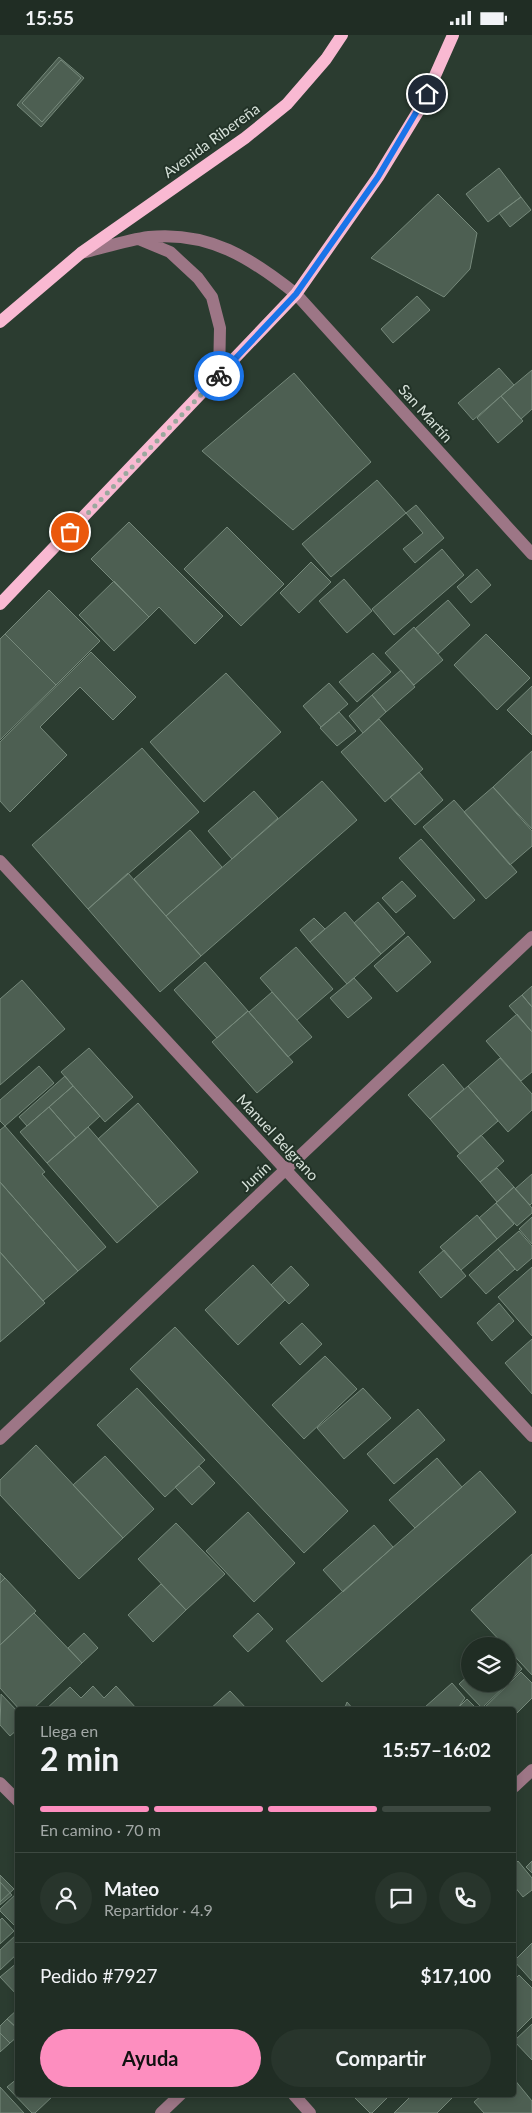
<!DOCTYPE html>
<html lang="es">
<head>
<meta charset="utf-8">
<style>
  :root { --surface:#202d24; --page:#28352c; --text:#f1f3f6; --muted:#a2a8a6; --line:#3d4941; --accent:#fd8ebf }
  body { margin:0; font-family:Lato,sans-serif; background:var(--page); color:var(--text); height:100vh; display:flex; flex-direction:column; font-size:19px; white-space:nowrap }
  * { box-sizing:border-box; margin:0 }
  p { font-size:16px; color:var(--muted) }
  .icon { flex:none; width:28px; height:28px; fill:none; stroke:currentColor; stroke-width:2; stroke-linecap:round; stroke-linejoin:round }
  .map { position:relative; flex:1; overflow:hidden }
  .side { position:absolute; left:15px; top:1672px; width:501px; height:390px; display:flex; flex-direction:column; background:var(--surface); border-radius:5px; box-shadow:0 2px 8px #0003,0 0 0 1px var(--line) }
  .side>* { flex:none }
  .buttons { position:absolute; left:461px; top:1602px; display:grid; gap:10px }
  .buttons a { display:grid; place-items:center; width:55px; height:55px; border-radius:50%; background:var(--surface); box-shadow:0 2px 8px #0003,0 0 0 1px var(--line); font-size:25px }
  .pin { position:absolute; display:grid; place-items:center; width:42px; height:42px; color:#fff; margin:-21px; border:2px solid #fff; border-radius:50%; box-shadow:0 1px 5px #0007 }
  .courier { position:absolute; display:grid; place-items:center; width:50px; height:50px; margin:-25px; border:4px solid #1a73e8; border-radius:50%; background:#fff; color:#222; box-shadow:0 1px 6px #0007 }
  .summary em { font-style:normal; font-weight:700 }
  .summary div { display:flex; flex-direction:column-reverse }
  .summary { display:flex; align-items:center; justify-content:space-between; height:85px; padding:0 25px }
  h1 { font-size:32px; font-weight:700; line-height:38px }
  .bar { display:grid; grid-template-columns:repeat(4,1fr); gap:8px 5px; align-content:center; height:60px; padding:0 25px }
  .bar i { height:6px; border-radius:4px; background:var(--line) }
  .bar .on { background:var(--accent) }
  .bar p { grid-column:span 4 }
  .line { display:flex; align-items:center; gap:12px; padding:0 25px; border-top:1px solid var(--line) }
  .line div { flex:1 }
  .round { display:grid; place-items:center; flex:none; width:52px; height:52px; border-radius:26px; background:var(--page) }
  .button { display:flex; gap:10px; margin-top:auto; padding:10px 25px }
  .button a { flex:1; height:58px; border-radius:30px; background:var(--accent); color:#111; font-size:20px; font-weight:700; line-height:58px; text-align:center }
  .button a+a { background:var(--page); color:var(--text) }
  .status { display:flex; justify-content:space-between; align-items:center; height:35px; padding:0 25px; background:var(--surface); direction:ltr }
  .status svg { height:14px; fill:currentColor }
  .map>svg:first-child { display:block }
</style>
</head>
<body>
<div class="status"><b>15:55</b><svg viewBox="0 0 49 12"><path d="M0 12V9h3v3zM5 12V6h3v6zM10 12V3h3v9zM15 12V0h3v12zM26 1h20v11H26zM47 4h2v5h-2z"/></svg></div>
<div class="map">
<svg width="532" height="2078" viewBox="0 0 532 2078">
  <rect width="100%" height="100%" fill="#2b3c30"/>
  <!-- building -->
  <path fill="#4d5f52" stroke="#76897b" d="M59 22 84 43 41 92 17 70Z
    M61 25 81 43 42 87 22 68Z
    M499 133 521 162 488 187 466 159Z
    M438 159 477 198 470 234 444 262 371 223Z
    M521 162 531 175 510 192 499 178Z
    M417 261 430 275 393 308 381 294Z
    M499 333 514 350 473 385 458 368Z
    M532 335V374L521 384 501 361Z
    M294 338 371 427 293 495 202 416Z
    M501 361 523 386 498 408 477 383Z
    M377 445 406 478 331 542 302 509Z
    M416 470 444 503 415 528 403 514 423 498 406 478Z
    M129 487 223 581 195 609 159 572 149 582 91 524Z
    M227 492 284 549 241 591 184 534Z
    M442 514 464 540 394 600 372 574Z
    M311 527 331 547 299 578 280 558Z
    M477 534 491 550 471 568 457 552Z
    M344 544 372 576 347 598 319 566Z
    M114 546 149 582 114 616 79 580Z
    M49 555 100 606 56 650 5 599Z
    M448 565 470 590 438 619 415 594Z
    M414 592 443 625 414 650 385 618Z
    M5 599 56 650 0 705V604Z
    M486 599 530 643 497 675 454 630Z
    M91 617 136 662 113 685 80 652 40 692 67 720 10 777 0 766V707Z
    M373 618 391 637 357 667 339 647Z
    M401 635 415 652 386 677 372 660Z
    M226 638 281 697 204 767 150 707Z
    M329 648 348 669 321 692 303 671Z
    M532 651V700L507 675Z
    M372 660 386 677 363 698 349 681Z
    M339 677 356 696 337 711 320 693Z
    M379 684 423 734 385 767 341 717Z
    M142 713 199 777 88 874 32 810Z
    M532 716V794L493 752Z
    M419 737 443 765 415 790 390 762Z
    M322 746 357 785 201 921 166 881Z
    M493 752 532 796V811L510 830 464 777Z
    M254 756 278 783 232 824 208 796Z
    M454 765 517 837 486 864 423 792Z
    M190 795 222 832 166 881 134 844Z
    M421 804 475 865 454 884 399 823Z
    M128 838 201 921 160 957 88 874Z
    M402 846 416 861 396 878 382 863Z
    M378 867 405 898 381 919 354 888Z
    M345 877 381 919 347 949 310 907Z
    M314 883 325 894 310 907 300 895Z
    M408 901 431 927 397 957 374 931Z
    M296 912 333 954 297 985 260 943Z
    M205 927 248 976 217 1003 174 955Z
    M354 943 372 963 348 983 330 963Z
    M22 945 65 994 0 1050V964Z
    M532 951V972L522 960Z
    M272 957 312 1002 288 1022 249 977Z
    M522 960 532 972V997L509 971Z
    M248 976 293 1027 257 1058 212 1007Z
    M517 979 532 997V1037L521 1046 486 1006Z
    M89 1013 133 1062 105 1087 61 1037Z
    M500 1023 532 1059V1075L508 1097 468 1051Z
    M443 1029 464 1054 430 1084 408 1060Z
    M39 1031 54 1048 5 1091 0 1086V1065Z
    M65 1041 73 1051 27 1091 19 1082Z
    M73 1051 100 1081 76 1103 49 1072Z
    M468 1051 498 1086 460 1119 430 1084Z
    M138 1068 198 1137 158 1172 98 1104Z
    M49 1072 76 1103 47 1128 20 1097Z
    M5 1091 45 1137 42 1139 106 1212 78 1236 0 1147V1095Z
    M88 1092 158 1172 117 1208 47 1128Z
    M481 1100 504 1126 480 1147 457 1121Z
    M497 1133 514 1152 497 1167 480 1147Z
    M532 1139V1168L530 1170 515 1154Z
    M0 1147 78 1236 43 1266 0 1217Z
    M514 1152 532 1173V1178L517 1191 496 1168Z
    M496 1168 514 1189 497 1204 479 1183Z
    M477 1180 497 1204 461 1235 440 1212Z
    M532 1182V1209L519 1194Z
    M519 1196 532 1211V1223L517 1236 498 1214Z
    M498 1214 515 1234 486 1259 469 1240Z
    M444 1215 466 1241 441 1263 419 1237Z
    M0 1217 45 1268 0 1307Z
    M253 1230 285 1265 238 1310 205 1275Z
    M291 1231 309 1250 289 1269 271 1250Z
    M532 1232V1301L498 1262Z
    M499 1268 514 1286 492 1306 477 1288Z
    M302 1288 322 1309 300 1330 280 1308Z
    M175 1292 348 1476 304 1518 130 1334Z
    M532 1304V1359L505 1328Z
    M325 1321 357 1354 304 1404 272 1370Z
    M137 1353 205 1425 165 1462 97 1390Z
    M363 1353 391 1383 344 1424 317 1393Z
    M418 1374 445 1405 394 1449 367 1419Z
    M36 1410 123 1503 79 1544 0 1460V1445Z
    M105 1421 154 1474 123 1503 73 1450Z
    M437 1423 462 1452 415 1493 389 1465Z
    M199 1431 215 1448 192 1470 175 1452Z
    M480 1436 516 1477 322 1647 286 1606Z
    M248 1477 295 1528 254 1567 206 1516Z
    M176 1488 225 1539 186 1575 138 1524Z
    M374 1490 393 1512 343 1557 323 1535Z
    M532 1519V1640L508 1614V1611H505L471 1575Z
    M0 1538 5 1543 0 1548Z
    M5 1543 36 1576 0 1610V1548Z
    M161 1549 186 1575 153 1607 128 1580Z
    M34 1578 82 1628 32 1675H20L0 1653V1610Z
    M258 1578 273 1594 248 1617 233 1601Z
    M84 1598 98 1613 82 1628 68 1613Z
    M508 1618 522 1634 508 1648Z
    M521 1637 532 1648V1663L514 1681V1675H482Z
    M470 1639V1649H507L482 1673 459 1649Z
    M452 1648 465 1663 458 1673 461 1675H428L425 1672Z
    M93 1651 104 1663 116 1651 137 1674 45 1675 70 1652 81 1663Z
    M230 1656 248 1675H209Z
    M1 1659 18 1677V1694L10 1701 0 1690Z
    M467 1664 478 1675H462L459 1672Z
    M347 1667 354 1675H344Z
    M518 1826 532 1843V1855L523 1862 514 1851V1830Z
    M532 1826V1838L526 1832Z
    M0 1840 14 1854 0 1867Z
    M0 1847 12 1860 0 1870Z
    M18 1857V1894L0 1876V1874Z
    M2 1883 14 1896 0 1909V1885Z
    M18 1898V1918L0 1935V1915Z
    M532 1908V1946L514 1926Z
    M18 1927V1961L0 1942Z
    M519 1940 532 1953V1982L514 2000V1945Z
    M18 1974V1994L7 1984Z
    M7 1984 18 1994V2001L10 2008 0 1998V1991Z
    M532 1989V2025L514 2006Z
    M0 1998 10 2008 0 2017Z
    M18 2043V2060H54L35 2078H32L7 2052Z
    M514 2044 532 2066V2078H484L474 2067 482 2060H514Z
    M0 2052 24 2078H0Z
    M358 2060H390L372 2078H370L355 2063Z
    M412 2060H452L454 2061 437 2078H394Z"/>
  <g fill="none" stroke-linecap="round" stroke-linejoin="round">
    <!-- minor -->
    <path stroke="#9d7686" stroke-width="12" d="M141 205 170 217 198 243 212 262 220 293 219 341
      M81 218C103 213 126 205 149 202 209 196 251 223 296 259L532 519
      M0 826 532 1401
      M0 1404 532 902
      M0 1748 18 1766
      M514 1752 532 1735
      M294 2060 310 2078
      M161 2078 180 2060"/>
    <!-- major -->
    <path stroke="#f9b9d2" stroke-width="12" d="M0 287 81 218 245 103 287 69 326 24 342 0
      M0 569 296 259 378 142 422 70 453 0"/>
  </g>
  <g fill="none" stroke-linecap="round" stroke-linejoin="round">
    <!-- done -->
    <path stroke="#9ba89e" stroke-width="5" stroke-dasharray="0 9" d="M70 497 219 341"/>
    <!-- route -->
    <path stroke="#1a73e8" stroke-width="6" d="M219 341 296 259 378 142 427 59"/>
  </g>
  <g text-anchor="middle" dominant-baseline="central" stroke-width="4" stroke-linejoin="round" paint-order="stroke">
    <!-- street labels -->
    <g font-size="15" fill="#d7e2da" stroke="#223227">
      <text transform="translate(211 105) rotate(-36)">Avenida Ribereña</text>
      <text transform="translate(426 378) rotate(48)">San Martín</text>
      <text transform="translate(278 1102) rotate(47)">Manuel Belgrano</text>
      <text transform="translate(255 1141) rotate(-43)">Junín</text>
    </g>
  </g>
</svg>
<div class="buttons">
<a><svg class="icon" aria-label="layers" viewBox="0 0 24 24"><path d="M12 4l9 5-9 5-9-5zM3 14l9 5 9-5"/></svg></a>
</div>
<div class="pin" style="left:70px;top:497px;background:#ea580c"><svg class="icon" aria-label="bag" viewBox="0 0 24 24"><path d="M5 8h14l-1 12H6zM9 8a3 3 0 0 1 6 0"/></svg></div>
<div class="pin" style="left:427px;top:59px;background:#1f2937"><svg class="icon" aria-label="home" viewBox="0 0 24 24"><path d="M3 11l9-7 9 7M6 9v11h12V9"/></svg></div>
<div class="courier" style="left:219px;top:341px"><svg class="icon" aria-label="bike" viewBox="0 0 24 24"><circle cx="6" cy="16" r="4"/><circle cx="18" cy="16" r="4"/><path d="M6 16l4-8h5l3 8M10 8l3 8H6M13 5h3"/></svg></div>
<section class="side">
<div class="summary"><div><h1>2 min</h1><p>Llega en</p></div><em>15:57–16:02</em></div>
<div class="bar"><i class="on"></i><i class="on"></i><i class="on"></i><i></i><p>En camino · 70 m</p></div>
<div class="line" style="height:90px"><a class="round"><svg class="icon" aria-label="person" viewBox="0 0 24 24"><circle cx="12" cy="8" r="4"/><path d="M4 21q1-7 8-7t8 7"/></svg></a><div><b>Mateo</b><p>Repartidor · 4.9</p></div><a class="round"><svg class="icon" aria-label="chat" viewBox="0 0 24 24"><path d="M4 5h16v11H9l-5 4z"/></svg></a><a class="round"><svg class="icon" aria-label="phone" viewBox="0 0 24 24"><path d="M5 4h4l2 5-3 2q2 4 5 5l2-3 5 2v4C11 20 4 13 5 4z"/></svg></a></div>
<div class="line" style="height:65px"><div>Pedido #7927</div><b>$17,100</b></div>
<div class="button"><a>Ayuda</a><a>Compartir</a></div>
</section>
</div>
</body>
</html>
